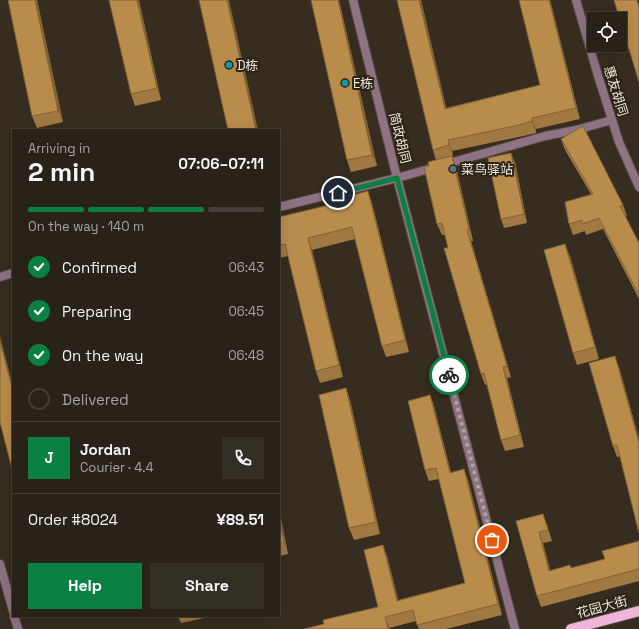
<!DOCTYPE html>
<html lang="en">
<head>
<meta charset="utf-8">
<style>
  :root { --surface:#282218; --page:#342f25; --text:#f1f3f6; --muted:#a5a4a2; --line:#443f37; --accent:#0b8043 }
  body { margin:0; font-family:"Space Grotesk","Noto Sans SC",sans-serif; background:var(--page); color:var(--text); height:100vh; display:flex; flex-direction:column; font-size:15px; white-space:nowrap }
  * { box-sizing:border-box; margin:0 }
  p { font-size:13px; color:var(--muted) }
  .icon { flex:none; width:22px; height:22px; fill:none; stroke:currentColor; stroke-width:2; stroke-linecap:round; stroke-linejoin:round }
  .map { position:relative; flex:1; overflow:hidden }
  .panel { position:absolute; left:12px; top:129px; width:268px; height:488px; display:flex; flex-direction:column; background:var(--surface); border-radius:0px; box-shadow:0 4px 16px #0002,0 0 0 1px var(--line) }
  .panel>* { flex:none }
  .tools { position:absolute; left:587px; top:12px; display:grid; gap:8px }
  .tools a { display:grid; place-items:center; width:40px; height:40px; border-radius:0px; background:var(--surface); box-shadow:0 4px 16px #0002,0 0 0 1px var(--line); font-size:20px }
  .pin { position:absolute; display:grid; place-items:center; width:34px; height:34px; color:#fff; margin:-17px; border:2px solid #fff; border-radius:50%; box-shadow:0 1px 4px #0007 }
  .courier { position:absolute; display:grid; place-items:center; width:40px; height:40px; margin:-20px; border:3px solid #0b8043; border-radius:50%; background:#fff; color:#222; box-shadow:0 1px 5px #0007 }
  .overview em { font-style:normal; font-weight:700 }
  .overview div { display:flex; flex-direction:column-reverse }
  .overview { display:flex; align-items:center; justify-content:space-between; height:68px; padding:0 16px }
  h1 { font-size:26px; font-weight:700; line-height:30px }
  .bar { display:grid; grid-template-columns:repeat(4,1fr); gap:6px 4px; align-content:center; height:48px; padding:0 16px }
  .bar i { height:5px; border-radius:3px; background:var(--line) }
  .bar .current { background:var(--accent) }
  .bar p { grid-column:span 4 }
  .line { display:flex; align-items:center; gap:10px; padding:0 16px; border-top:1px solid var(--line) }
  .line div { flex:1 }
  .round { display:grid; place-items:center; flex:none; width:42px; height:42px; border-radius:0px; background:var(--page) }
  ol { padding:0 16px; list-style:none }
  li { display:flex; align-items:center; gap:12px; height:44px }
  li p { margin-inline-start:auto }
  li .icon { padding:4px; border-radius:50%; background:var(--accent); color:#fff; stroke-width:4 }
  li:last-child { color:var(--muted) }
  li i { width:22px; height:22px; border:2px solid var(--line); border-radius:50% }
  .cta { display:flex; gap:8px; margin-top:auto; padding:8px 16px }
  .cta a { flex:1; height:46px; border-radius:0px; background:var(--accent); color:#fff; font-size:16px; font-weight:700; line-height:46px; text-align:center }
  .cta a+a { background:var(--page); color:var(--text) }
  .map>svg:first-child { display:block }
</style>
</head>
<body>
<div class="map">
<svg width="639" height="629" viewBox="0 0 639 629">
  <rect width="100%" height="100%" fill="#362d20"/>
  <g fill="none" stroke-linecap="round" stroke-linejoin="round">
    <!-- minor casing -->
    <g stroke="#534b3e" stroke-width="10">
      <path id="minor" d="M397 178 545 136 576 130 612 120
        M0 564 13 611
        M14 616 18 629"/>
    </g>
    <!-- tertiary casing -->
    <g stroke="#534b3e" stroke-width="10">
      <path id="tertiary" d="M353 0 397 178 515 629
        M576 0 599 79 619 142 639 187
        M279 207 397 178
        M0 277 13 273"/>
    </g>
    <!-- primary casing -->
    <g stroke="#534b3e" stroke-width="12">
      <path id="primary" d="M571 629 639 611"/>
    </g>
    <!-- minor -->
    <use href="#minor" stroke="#8f7284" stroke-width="8"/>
    <!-- tertiary -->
    <use href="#tertiary" stroke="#8f7284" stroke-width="8"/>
    <!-- primary -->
    <use href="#primary" stroke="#f0b5da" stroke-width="10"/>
  </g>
  <!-- wall -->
  <path fill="#a07841" d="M37 0 63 122 37 128 32 116Z
    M139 0 161 100 135 106 131 94Z
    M339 0 377 166 351 172 347 160Z
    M421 0 446 108 540 85 550 0 580 119 536 129V133L523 136 452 151 453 156 452 157 456 167 473 241H471L511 377 507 378 524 447 505 451 501 440 487 384 485 385 481 374 445 235H442L437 224 429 166 436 160 433 150Z
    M561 139 623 205 627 216 625 217 639 243V299L603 229 586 235 585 231 573 235 569 224 591 194 565 150Z
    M515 162 527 223 504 228 501 219Z
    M372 203 409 352 386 357 382 346 355 239 312 250 343 377 320 383 316 371 288 256 279 258V217Z
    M570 256 599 359 577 365 573 353Z
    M619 367 639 439V533L620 456 617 457 613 446Z
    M346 388 350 400 380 534 354 540 349 528Z
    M430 395 434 406 451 473 464 469 468 480 502 615 446 629H419L416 621 389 628 390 629H304L324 624 378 607 387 556 398 600 465 583 439 479 429 481 425 470Z
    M279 508 288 554 279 556Z
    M543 514 547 525 552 541 543 543 550 570 571 568 605 559 639 541V581L541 607 537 596 516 521Z
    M178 616H203L204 618 181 623Z"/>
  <!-- shaded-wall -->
  <path fill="#826235" d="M35 0H37L63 122 58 111Z
    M137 0H139L161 100 157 88Z
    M227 0H229L258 130H256Z
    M338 0H339L377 166 372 155Z
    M419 0H421L449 120 445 109Z
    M549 0H550L580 119 576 108Z
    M532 118 536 129V133L532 121Z
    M448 140 452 151 453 156 449 145Z
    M511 153 515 162 527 223 524 214Z
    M452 156 456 167 473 241 469 229Z
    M368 191 372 203 409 352 405 340Z
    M467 230 471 241 511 377 507 366Z
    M308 238 312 250 343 377 339 365Z
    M565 244 570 256 599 359 595 347Z
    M0 336 13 386V391L0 341Z
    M615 356 619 367 639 439V443Z
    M503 367 507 378 524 447 520 435Z
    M346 388 350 400 380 534 376 522Z
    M430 395 434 406 454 484 450 473Z
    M464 469 468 480 502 615 498 604Z
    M279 508 288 554 284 542 279 518Z
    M543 514 547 525 552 541 548 530Z
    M539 532 543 543 553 582 549 571Z
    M383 545 387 556 401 611 397 601Z
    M385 617 390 629H388Z"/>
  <!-- building -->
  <path fill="#ba8c4c" stroke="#826235" d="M8 0H35L58 111 32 116Z
    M109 0H137L157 88 131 94Z
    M199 0H227L256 130H228Z
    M311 0H338L372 155 347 160Z
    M397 0H419L445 109 540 85 519 0H549L576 108 532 118V121L519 125 448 140 449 145 433 150Z
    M614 0H637L639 7V82Z
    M583 126 623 205 620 206 639 243V295L599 218 582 224V220L569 224 565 202 593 194 561 139Z
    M511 153 524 214 501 219 488 158Z
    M452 156 469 229 467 230 507 366 503 367 520 435 501 440 484 373 481 374 444 248H448L442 223 437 224 424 167 429 166 428 162Z
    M368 191 405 340 382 346 352 227 308 238 339 365 316 371 285 244 279 245V217L346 201 345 197Z
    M565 244 595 347 573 353 544 250Z
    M0 341 13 391V473L0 422Z
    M615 356 639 443V533L617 445 613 446 589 363Z
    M346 388 376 522 349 528 319 395Z
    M430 395 450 473 464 469 498 604 417 625 413 610 385 617 388 629H304L324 624 323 620 378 607 364 550 383 545 397 601 465 583 436 468 425 470 408 401Z
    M543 514 548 530 539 532 549 571 570 565 571 568 605 559 602 551 639 541V569L537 596 516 521Z
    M279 518 284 542 279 543Z"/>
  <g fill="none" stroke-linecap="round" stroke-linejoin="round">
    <!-- done -->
    <path stroke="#aca69c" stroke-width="4" stroke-dasharray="0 7.2" d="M449 375 492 540"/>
    <!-- route -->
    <path stroke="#0b8043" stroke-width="5" d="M338 193 397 178 449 375"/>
  </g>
  <!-- markers -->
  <g fill="#0f9aa8" stroke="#2c2416" stroke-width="1.5">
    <circle cx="229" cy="65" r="4"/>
    <circle cx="345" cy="83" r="4"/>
  </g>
  <circle fill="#5c6f8a" stroke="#2c2416" stroke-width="1.5" cx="453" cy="169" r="4"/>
  <g text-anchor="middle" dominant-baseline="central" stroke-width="4" stroke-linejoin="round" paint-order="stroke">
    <!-- poi labels -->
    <g font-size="13" fill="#ece7de" stroke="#2c2416" text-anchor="start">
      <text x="237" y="65">D栋</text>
      <text x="353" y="83">E栋</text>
      <text x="461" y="169">菜鸟驿站</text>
    </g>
    <!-- street labels -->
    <g font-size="13" fill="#ece7de" stroke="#2c2416">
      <text transform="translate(616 91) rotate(73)">惠友胡同</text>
      <text transform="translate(400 138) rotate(76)">简政胡同</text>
      <text transform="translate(602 607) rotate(-15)">花园大街</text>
    </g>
  </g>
</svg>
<div class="tools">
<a><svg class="icon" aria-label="locate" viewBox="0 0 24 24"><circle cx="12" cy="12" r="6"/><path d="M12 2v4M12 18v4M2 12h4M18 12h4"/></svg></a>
</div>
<div class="pin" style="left:492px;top:540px;background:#ea580c"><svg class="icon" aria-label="bag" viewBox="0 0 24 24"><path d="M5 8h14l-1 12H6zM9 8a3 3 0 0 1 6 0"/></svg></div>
<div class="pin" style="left:338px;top:193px;background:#1f2937"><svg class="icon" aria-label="home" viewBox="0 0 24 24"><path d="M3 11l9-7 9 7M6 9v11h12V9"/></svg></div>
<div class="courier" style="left:449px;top:375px"><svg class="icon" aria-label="bike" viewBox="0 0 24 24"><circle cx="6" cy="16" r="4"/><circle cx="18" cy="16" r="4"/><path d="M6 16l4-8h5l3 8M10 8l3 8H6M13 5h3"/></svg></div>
<section class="panel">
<div class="overview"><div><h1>2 min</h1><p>Arriving in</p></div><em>07:06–07:11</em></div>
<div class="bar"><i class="current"></i><i class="current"></i><i class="current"></i><i></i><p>On the way · 140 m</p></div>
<ol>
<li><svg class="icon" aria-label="check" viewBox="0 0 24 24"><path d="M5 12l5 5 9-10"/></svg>Confirmed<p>06:43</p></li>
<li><svg class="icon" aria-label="check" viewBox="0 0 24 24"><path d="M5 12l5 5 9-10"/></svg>Preparing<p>06:45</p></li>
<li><svg class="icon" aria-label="check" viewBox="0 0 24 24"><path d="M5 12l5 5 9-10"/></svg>On the way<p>06:48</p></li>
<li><i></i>Delivered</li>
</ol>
<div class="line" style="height:72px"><b class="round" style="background:var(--accent);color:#fff">J</b><div><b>Jordan</b><p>Courier · 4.4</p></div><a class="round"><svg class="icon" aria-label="phone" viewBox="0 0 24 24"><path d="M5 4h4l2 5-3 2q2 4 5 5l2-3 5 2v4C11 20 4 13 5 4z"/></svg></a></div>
<div class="line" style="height:52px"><div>Order #8024</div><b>¥89.51</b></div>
<div class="cta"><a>Help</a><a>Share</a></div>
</section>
</div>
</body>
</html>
